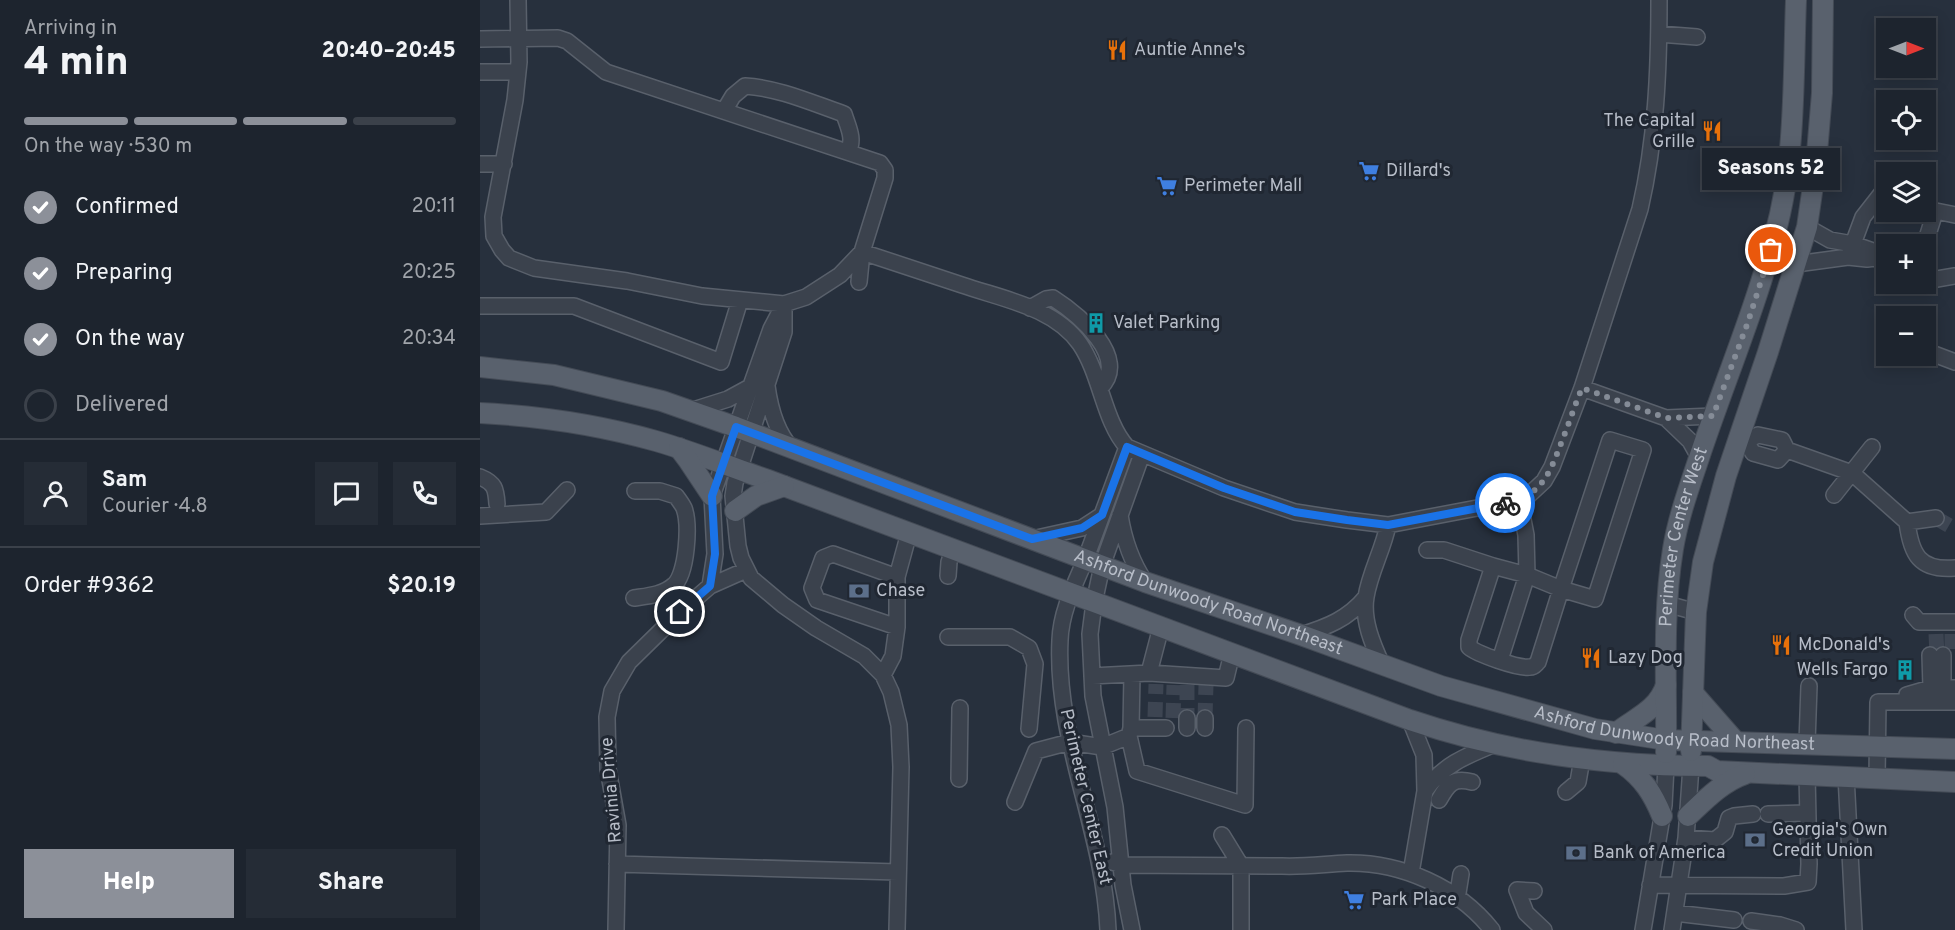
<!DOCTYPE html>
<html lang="en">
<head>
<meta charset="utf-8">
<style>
  :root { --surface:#1d242e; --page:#252c36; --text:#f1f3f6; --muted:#a0a4aa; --line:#3b414a; --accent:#8c9099 }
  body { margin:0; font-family:Overpass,sans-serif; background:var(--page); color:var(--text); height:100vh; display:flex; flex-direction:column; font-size:22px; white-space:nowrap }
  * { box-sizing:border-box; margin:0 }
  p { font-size:20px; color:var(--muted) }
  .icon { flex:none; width:33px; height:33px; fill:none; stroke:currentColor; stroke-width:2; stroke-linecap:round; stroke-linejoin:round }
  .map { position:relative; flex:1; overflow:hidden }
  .details { display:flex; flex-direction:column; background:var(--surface); width:480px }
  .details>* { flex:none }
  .needle { width:39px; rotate:90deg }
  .buttons { position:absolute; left:1396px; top:18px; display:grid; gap:12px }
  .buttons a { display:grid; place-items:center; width:60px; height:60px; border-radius:0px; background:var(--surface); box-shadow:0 3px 15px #0003,0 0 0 2px var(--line); font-size:30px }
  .pin { position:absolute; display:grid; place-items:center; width:51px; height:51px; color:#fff; margin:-26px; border:3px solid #fff; border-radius:50%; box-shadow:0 2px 6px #0007 }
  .courier { position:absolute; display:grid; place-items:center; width:60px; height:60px; margin:-30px; border:4px solid #1a73e8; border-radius:50%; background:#fff; color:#222; box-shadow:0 2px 8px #0007 }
  .bubble { position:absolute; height:42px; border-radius:0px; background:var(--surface); box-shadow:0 3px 15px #0003,0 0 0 2px var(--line); font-size:20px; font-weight:800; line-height:42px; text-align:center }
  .summary em { font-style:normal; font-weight:800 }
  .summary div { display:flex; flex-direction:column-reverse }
  .summary { display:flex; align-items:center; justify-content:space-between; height:102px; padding:0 24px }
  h1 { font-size:39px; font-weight:800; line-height:45px }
  .bar { display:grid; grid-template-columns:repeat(4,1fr); gap:9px 6px; align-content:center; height:72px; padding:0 24px }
  .bar i { height:8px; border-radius:4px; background:var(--line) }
  .bar .selected { background:var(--accent) }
  .bar p { grid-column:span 4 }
  .line { display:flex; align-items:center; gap:15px; padding:0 24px; border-top:2px solid var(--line) }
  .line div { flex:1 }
  .round { display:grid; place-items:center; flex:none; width:63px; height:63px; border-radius:0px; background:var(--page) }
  ol { padding:0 24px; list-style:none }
  li { display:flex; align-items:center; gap:18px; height:66px }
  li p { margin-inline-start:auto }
  li .icon { padding:6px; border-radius:50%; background:var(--accent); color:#fff; stroke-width:4 }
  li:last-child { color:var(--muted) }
  li i { width:33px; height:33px; border:3px solid var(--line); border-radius:50% }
  .cta { display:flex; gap:12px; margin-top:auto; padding:12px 24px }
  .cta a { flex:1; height:69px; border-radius:0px; background:var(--accent); color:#fff; font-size:24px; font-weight:800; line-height:69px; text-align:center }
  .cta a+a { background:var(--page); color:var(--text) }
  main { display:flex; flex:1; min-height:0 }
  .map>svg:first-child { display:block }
</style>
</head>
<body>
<main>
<section class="details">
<div class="summary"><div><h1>4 min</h1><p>Arriving in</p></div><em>20:40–20:45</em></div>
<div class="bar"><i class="selected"></i><i class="selected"></i><i class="selected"></i><i></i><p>On the way · 530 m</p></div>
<ol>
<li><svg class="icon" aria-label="check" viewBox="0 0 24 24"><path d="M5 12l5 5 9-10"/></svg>Confirmed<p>20:11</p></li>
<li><svg class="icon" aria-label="check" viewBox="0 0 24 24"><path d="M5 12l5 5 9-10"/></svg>Preparing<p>20:25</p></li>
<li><svg class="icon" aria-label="check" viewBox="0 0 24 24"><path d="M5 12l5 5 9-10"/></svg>On the way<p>20:34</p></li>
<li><i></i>Delivered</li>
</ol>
<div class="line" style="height:108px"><a class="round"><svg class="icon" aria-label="person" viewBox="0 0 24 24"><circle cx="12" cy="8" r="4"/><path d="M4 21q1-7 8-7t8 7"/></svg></a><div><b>Sam</b><p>Courier · 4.8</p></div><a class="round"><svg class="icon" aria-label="chat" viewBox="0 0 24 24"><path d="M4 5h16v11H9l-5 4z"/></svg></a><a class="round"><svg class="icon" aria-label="phone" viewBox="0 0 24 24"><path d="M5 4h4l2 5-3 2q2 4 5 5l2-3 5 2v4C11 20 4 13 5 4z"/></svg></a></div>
<div class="line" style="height:78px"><div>Order #9362</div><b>$20.19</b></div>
<div class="cta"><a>Help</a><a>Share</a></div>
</section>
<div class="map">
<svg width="1475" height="930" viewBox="0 0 1475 930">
  <rect width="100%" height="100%" fill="#27303d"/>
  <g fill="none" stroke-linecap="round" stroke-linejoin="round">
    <!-- minor-tunnel -->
    <path stroke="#3d4552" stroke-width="15" stroke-dasharray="15 8" stroke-linecap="butt" d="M1456 518 1475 529
      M1456 634 1457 655
      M1472 634V655
      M707 685V718
      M675 717 676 684
      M693 718 694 685
      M725 718 726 685"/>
    <!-- minor casing -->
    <g stroke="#59606b" stroke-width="18">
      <path id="minor" d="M38 0 39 62 35 100 13 217 14 236 22 250 29 258 54 268 147 281 222 296 304 304 326 297 360 275 382 252C416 263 449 274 482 285 522 299 574 307 600 344 621 375 624 422 647 447L744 488 815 512 867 520 908 525 1034 501 1049 495 1064 481 1072 467 1102 388 1160 209C1176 140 1179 71 1179 0
        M1179 34 1217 37
        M0 39 78 38 87 41 126 72 400 163 405 170V178L382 252 379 282
        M0 72H38
        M244 111 253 96 265 86C299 88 332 103 364 114 368 127 375 139 368 152
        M0 164H24
        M1446 209 1475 215
        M1327 227 1350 240 1373 244 1393 251 1395 258 1407 264
        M1445 244 1455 212
        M1370 252 1383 217 1401 194 1407 196
        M1316 264 1368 257 1387 259 1395 258
        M1446 278 1451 280 1475 276
        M304 304V332L255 483 253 496 258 546 261 558 271 578 303 605 336 628 384 656 403 675 411 692 419 725 421 767 417 930
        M0 306H94L241 362 260 300
        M550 308 566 299 573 298C598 314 651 358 620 388
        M1446 351 1475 362
        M287 386C290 408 296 432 312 449
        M1102 388 1186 418 1233 416
        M210 411 248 399 270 387
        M1186 418 1210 441 1219 457
        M1257 439 1266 441 1278 435 1302 440 1307 450 1372 473 1427 522 1456 518
        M1130 440 1163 450 1115 599 1081 589Z
        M1266 441 1273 453 1298 460 1307 450
        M0 477C15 483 16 489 17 504
        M1354 495 1392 447
        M640 515C644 541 651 561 665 582
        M0 516 66 512 87 490
        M1427 522C1431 554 1439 571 1475 568
        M552 539 602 528 622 515
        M947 550H964L1013 566 989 640V647C997 654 1039 669 1050 667 1054 667 1055 665 1058 662L1081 589 1047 575 1013 566
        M468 576 469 562 473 550
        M417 577 353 554 343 558 332 588 337 600 417 627
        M230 586 235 554 232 496 291 329 302 308
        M154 598C167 596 183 595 194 585 207 574 210 524 204 508 202 504 199 500 196 496L180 491H155
        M1187 604 1216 612
        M1433 615 1439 622H1475
        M681 627 669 673 746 678 752 653
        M821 635C847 627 868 619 886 597
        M468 637H530L549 648 555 664 549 729
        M1450 655 1451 688
        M1020 660 1047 575 1046 535 1039 499
        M902 665C893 645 882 620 886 597 890 572 903 550 908 525
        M403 675 413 656 417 627V577L429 533
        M612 676 669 673
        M1463 688V655
        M1427 702V695L1451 688H1475
        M707 718V728
        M930 720 944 755 945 791
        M651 728 652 674
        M725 728V718
        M649 736 657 771 765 805 766 728
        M1327 743 1329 686
        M1366 776 1374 930
        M1397 778 1398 702H1475
        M479 779 480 708
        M1086 792 1098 782 1102 759
        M959 800C968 784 973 777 992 782
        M535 802 556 751 590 742 622 747 649 736 651 728H686
        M1288 814 1327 813
        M742 835 761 866V930
        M1206 838 1235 840 1245 832 1249 818 1254 816 1273 814
        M632 862 641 865C695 865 749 866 802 866 824 867 845 864 867 863 921 862 978 887 1012 930
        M137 864 418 872
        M931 873 945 791C962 765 988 755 1015 744
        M1170 885 1304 886 1328 882 1329 864 1327 774
        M1054 891 1037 890 1046 913 1064 930
        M977 899 981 874
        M1195 913 1254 920
        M1271 921 1300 925 1316 930
        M136 930 138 825 128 769 127 717 132 691 149 662 200 612 230 586 266 570
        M628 930C624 831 575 740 580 640 581 611 595 584 606 558 620 521 633 484 647 447
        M652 930 643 885 635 807 613 696 610 634 614 603 622 566 662 454
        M1163 930 1184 805 1186 766
        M1192 930 1206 838 1211 766"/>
    </g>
    <!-- major casing -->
    <g stroke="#444b56" stroke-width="22">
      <g id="major">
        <path id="s1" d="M0 367 74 375 182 401 256 427 665 582 821 635 961 686 1115 729 1186 740 1475 749"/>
        <path d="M0 413C59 416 119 425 176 441 214 452 251 467 288 480L930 720C1027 753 1127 766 1228 766L1237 771 1475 782"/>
        <path d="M199 448 208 460 232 496"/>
        <path d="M255 511 276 496 304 486"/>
        <path d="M1213 693 1255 741"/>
        <path d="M1136 733C1156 717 1177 711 1186 685"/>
        <path d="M1211 751 1216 612 1223 562 1246 476 1288 352 1327 227 1336 165 1342 93 1343 0"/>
        <path id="s2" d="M1186 753C1187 685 1182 616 1193 549 1198 518 1209 488 1219 458 1244 383 1275 310 1295 234 1316 159 1313 78 1316 0"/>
        <path d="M1143 764C1163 778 1173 794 1182 816"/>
        <path d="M1208 816C1225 800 1242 782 1265 774"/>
      </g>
    </g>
    <!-- minor -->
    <use href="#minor" stroke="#3b424d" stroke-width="15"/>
    <!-- major -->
    <use href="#major" stroke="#59616d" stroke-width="20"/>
  </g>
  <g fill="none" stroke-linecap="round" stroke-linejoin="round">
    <!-- done -->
    <path stroke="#858c97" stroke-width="6" stroke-dasharray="0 10.8" d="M1025 503C1062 497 1070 472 1082 441 1089 423 1095 405 1102 388L1186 418 1233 416 1268 322 1291 250"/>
    <!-- route -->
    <path stroke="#1a73e8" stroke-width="8" d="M200 612 230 586 235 554 232 496 256 427 552 539 602 528 622 515 647 447 744 488 815 512 867 520 908 525 1025 503"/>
  </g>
  <!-- icons -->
  <defs>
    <g id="restaurant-bare" transform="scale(1.62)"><path d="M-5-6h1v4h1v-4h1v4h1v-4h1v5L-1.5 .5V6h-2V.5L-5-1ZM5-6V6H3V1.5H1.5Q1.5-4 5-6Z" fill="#e8710a" stroke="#202732" stroke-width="2.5" paint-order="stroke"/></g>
    <g id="supermarket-bare" transform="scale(1.62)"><path d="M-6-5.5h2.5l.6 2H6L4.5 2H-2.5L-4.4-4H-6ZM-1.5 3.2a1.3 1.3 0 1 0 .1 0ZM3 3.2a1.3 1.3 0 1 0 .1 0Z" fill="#3f7fe0" stroke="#202732" stroke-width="2.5" paint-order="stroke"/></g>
    <g id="building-bare" transform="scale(1.62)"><path d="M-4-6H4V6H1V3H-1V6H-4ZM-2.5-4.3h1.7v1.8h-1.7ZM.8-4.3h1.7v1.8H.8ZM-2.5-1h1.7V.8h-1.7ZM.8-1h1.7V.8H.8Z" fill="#0f9aa8" stroke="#202732" stroke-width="2.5" paint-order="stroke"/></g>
    <g id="bank-bare" transform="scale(1.62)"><path d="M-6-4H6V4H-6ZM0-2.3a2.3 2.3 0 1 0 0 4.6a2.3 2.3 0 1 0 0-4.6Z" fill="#5c6f8a" stroke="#202732" stroke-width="2.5" paint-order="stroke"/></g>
  </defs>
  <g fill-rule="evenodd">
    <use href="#restaurant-bare" x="637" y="50"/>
    <use href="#restaurant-bare" x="1232" y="131"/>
    <use href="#supermarket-bare" x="889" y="171"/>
    <use href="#supermarket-bare" x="687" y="186"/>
    <use href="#building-bare" x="616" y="323"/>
    <use href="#bank-bare" x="379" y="591"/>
    <use href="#restaurant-bare" x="1301" y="645"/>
    <use href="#restaurant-bare" x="1111" y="658"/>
    <use href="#building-bare" x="1425" y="670"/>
    <use href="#bank-bare" x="1275" y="840"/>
    <use href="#bank-bare" x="1096" y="853"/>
    <use href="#supermarket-bare" x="874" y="900"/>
  </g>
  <g text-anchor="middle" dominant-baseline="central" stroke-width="6" stroke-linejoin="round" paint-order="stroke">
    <!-- poi labels -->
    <g font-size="18" fill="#b7bdc8" stroke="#202732" text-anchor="start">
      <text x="654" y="50">Auntie Anne's</text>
      <text x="1215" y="121" text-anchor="end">The Capital<tspan x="1215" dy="21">Grille</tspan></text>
      <text x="906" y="171">Dillard's</text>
      <text x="704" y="186">Perimeter Mall</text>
      <text x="633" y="323">Valet Parking</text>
      <text x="396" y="591">Chase</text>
      <text x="1318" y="645">McDonald's</text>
      <text x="1128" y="658">Lazy Dog</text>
      <text x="1408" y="670" text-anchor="end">Wells Fargo</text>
      <text x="1292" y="830">Georgia's Own<tspan x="1292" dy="21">Credit Union</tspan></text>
      <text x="1113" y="853">Bank of America</text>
      <text x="891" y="900">Park Place</text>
    </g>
    <!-- street labels -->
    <g font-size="18" fill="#b7bdc8" stroke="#202732">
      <text stroke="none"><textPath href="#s2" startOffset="218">Perimeter Center West</textPath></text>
      <text stroke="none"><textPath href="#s1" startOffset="768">Ashford Dunwoody Road Northeast</textPath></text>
      <text stroke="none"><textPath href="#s1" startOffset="1254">Ashford Dunwoody Road Northeast</textPath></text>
      <text transform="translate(132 790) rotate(-95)">Ravinia Drive</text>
      <text transform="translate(605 797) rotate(77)">Perimeter Center East</text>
    </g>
  </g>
</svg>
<div class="buttons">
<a><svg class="needle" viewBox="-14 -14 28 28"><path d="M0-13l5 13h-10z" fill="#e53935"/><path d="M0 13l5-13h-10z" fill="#a0a4aa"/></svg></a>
<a><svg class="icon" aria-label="locate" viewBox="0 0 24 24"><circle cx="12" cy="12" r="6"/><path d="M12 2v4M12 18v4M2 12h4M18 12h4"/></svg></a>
<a><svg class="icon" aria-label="layers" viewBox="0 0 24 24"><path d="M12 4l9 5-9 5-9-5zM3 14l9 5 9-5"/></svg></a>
<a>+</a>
<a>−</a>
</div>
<div class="pin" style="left:1291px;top:250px;background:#ea580c"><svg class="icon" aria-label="bag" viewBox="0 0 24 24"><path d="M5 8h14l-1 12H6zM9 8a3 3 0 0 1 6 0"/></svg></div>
<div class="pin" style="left:200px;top:612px;background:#1f2937"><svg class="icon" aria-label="home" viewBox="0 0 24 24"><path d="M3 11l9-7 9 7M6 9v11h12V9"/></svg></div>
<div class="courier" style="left:1025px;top:503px"><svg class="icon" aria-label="bike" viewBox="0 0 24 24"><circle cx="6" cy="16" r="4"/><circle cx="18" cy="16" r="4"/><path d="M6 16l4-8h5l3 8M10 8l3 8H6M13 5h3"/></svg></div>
<div class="bubble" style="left:1222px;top:148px;width:138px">Seasons 52</div>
</div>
</main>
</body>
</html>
